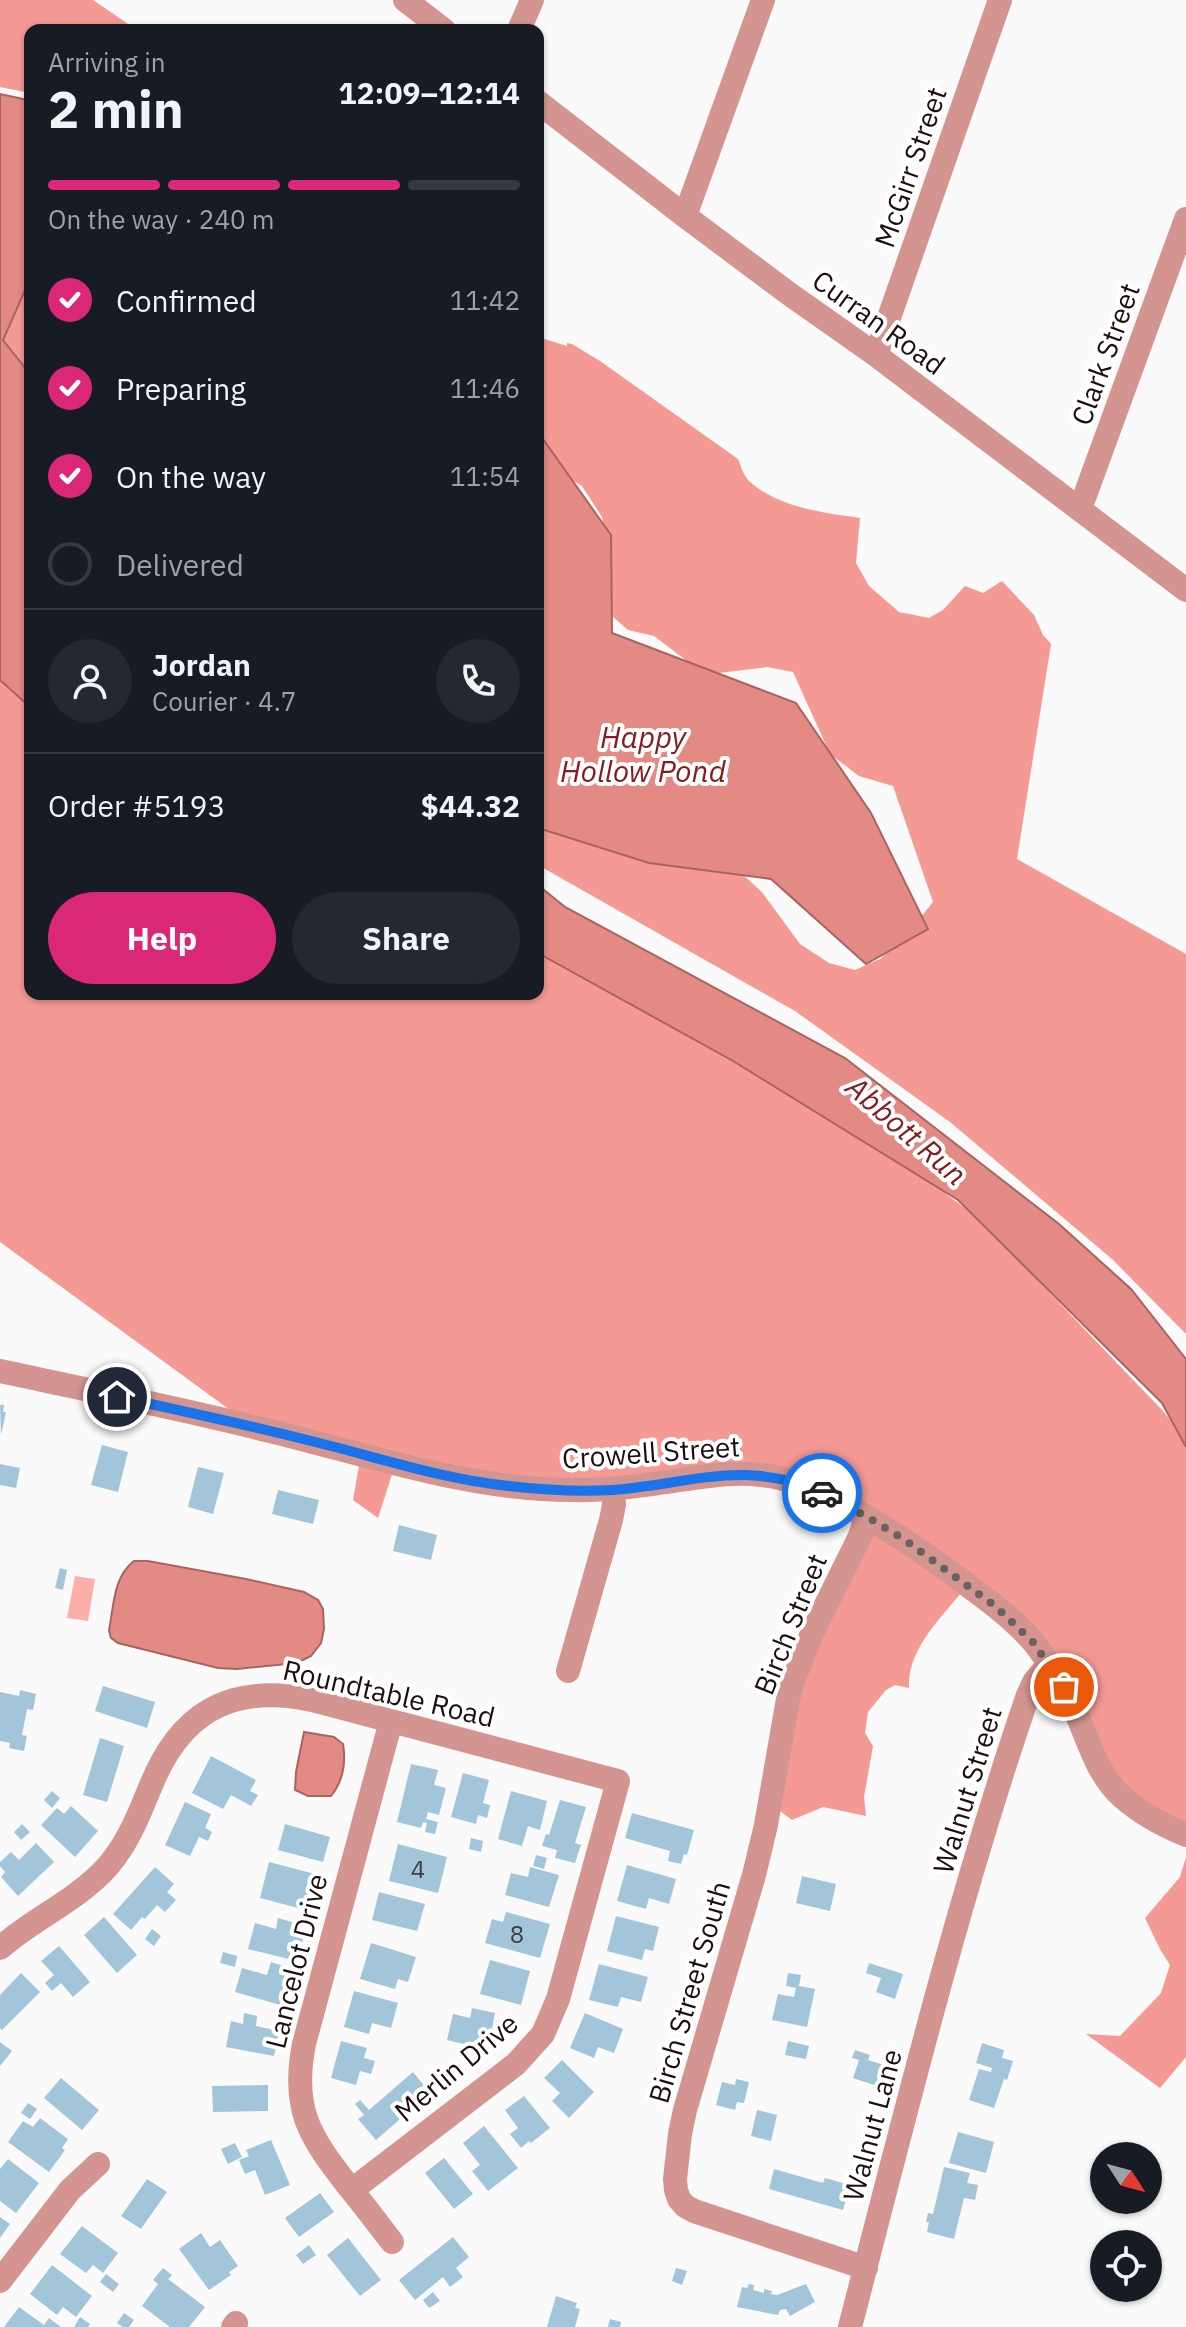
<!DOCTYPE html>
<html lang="en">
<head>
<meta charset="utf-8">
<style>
  :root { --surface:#171b24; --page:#242831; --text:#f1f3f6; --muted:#9ea1a6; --line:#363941; --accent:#db2777 }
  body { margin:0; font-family:"IBM Plex Sans",sans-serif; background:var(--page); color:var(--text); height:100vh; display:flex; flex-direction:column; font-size:30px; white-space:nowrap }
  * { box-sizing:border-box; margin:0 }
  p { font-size:26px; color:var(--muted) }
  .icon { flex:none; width:44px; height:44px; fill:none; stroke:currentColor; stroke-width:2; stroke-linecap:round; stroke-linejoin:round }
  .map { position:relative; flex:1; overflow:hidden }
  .side { position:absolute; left:24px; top:24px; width:520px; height:976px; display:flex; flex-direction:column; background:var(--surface); border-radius:16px; box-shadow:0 2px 6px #0004 }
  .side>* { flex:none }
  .needle { width:52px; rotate:126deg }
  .controls { position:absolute; left:1090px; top:2142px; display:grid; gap:16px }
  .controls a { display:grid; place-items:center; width:72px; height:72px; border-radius:50%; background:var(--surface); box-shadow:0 2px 6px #0004; font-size:40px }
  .pin { position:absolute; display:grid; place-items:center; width:68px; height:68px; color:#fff; margin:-34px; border:4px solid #fff; border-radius:50%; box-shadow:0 2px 8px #0007 }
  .courier { position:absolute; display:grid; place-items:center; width:80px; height:80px; margin:-40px; border:6px solid #1a73e8; border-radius:50%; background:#fff; color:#222; box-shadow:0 2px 10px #0007 }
  .headline em { font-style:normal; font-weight:700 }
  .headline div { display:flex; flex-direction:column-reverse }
  .headline { display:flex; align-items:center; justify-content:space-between; height:136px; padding:0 24px }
  h1 { font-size:52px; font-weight:700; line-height:60px }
  .bar { display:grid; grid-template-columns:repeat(4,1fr); gap:12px 8px; align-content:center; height:96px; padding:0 24px }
  .bar i { height:10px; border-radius:6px; background:var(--line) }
  .bar .selected { background:var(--accent) }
  .bar p { grid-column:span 4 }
  .line { display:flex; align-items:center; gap:20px; padding:0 24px; border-top:2px solid var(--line) }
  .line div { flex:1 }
  .round { display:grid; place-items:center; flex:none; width:84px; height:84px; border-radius:42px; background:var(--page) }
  ol { padding:0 24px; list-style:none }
  li { display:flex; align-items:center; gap:24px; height:88px }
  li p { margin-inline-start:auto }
  li .icon { padding:8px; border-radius:50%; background:var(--accent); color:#fff; stroke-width:4 }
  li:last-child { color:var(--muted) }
  li i { width:44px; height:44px; border:4px solid var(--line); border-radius:50% }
  .cta { display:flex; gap:16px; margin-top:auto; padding:16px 24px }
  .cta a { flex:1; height:92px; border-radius:48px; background:var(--accent); color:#fff; font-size:32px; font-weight:700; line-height:92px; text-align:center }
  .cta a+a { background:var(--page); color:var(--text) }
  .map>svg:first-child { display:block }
</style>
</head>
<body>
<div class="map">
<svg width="1186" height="2327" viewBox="0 0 1186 2327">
  <rect width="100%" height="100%" fill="#fafafa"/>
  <!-- green -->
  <path fill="#fcafa9" d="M75 1576 95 1579 88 1621 67 1618Z"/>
  <!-- forest -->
  <path fill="#f49994" d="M0 0H93L137 30H30V93L0 87Z
    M30 229V417L0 383V299Z
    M538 337 567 346V343L572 344 600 361 738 459C741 466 743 475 749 481 777 507 824 513 860 518L856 563 869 586 899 612 929 618 943 610 965 586 983 593 1002 581 1034 615 1043 635 1051 644 1017 859 1186 954V1334L1112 1259 950 1122 795 1011 538 865V828L616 853 743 875 761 891 800 944 829 963 855 970 880 959 905 937 933 902 893 786 859 776 830 754 793 672 767 667 719 673 695 667 654 636 628 630 612 616 602 589 606 539 602 517 582 486 538 460Z
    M0 671 30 704V994H538V935L858 1127 978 1218 1163 1411 1186 1439V1832L1105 1775 1055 1668 967 1586C944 1615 907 1648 909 1688L895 1685 886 1690 868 1712 865 1733 873 1746 864 1797 866 1816 823 1807 792 1820 768 1802 811 1649 853 1518 806 1485 615 1486 395 1465 378 1518 353 1500 361 1454 252 1426 0 1242Z
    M1186 1857V2057L1160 2088 1086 2034 1120 2036 1161 1993 1170 1965 1160 1949 1145 1918 1180 1877Z"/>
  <!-- water -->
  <path fill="#e38a85" stroke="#a76561" stroke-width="2" d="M0 94 23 99 30 104V279L3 340 30 374V707L0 680Z
    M538 432 611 535 612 633 796 703 871 813 928 929 866 964 771 879 649 863 538 828Z
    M538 885 565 907 845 1058 1059 1224 1131 1289 1186 1359V1447L1162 1403 958 1200 733 1061 538 953Z
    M134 1561H148L246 1579 304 1592 318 1600 323 1609 324 1629 321 1643 311 1656 297 1663 237 1669 218 1668 118 1643 111 1638 109 1630C114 1606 113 1577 134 1561Z
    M304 1732 334 1737 343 1744C346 1762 343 1781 331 1796H308L295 1790 296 1772Z"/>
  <!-- building -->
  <path fill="#a2c5d9" d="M0 1405H4L3 1412H6L1 1435Z
    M102 1445 128 1452 118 1492 91 1485Z
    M0 1464 20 1468 16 1488 0 1485Z
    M198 1467 224 1473 213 1514 188 1507Z
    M278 1490 319 1500 313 1524 272 1514Z
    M399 1525 437 1535 431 1560 393 1551Z
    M60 1568 67 1570 63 1590 55 1588Z
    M103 1686 155 1702 147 1728 95 1711Z
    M20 1690 36 1694 33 1710 27 1709 22 1735 27 1736 24 1751 9 1748 10 1743 0 1741V1692L19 1696Z
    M100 1738 124 1746 107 1802 83 1795Z
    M211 1756 256 1780 250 1791 258 1795 251 1806 231 1795 223 1809 192 1793Z
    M411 1764 438 1770 434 1785 446 1788 439 1815 428 1812 426 1819 438 1822 435 1834 425 1832 427 1823 423 1822 421 1828 397 1822Z
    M463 1773 489 1780 483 1803 490 1805 487 1818 478 1815 476 1824 451 1817Z
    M52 1791 60 1798 52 1808 44 1800Z
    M511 1791 547 1801 540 1830 528 1826 522 1846 498 1839Z
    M560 1800 586 1807 575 1843 581 1845 575 1863 555 1858 557 1850 542 1846 546 1834 549 1835Z
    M185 1802 211 1814 205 1828 212 1832 208 1841 199 1837 190 1856 165 1845Z
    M71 1806 98 1831 75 1857 41 1825 57 1808 64 1814Z
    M632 1813 694 1830 687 1855 684 1854 681 1864 668 1861 670 1851 625 1838Z
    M22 1824 30 1832 21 1840 14 1832Z
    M285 1824 330 1837 323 1862 278 1850Z
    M471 1838 483 1841 481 1852 469 1849Z
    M36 1843 54 1862 18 1896 1 1877 5 1872 0 1866V1862L11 1852 19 1860Z
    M398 1844 447 1857 438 1893 389 1881Z
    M536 1855 547 1858 544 1869 533 1866Z
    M269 1862 315 1874 306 1910 260 1898Z
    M627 1865 676 1879 669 1904 649 1898 646 1909 617 1901Z
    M155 1867 174 1884 167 1892 176 1900 165 1912 157 1905 145 1919 142 1917 131 1930 113 1914Z
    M530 1867 559 1875 549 1907 505 1895 511 1873 528 1877Z
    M802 1876 836 1884 830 1911 796 1903Z
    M379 1892 425 1904 417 1931 372 1920Z
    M506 1912 550 1924 540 1958 485 1943 492 1919 503 1922Z
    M616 1916 659 1927 653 1951 645 1949 642 1960 607 1951Z
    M104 1917 137 1955 117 1973 84 1935Z
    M278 1918 302 1925 300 1935 304 1936 297 1961 248 1949 255 1923 276 1929Z
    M152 1929 161 1936 154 1946 145 1939Z
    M371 1943 416 1957 408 1982 398 1979 395 1989 360 1979Z
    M59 1946 90 1982 73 1997 61 1983 52 1991 45 1983 54 1975 41 1961Z
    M223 1952 237 1956 235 1967 220 1963Z
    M490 1960 530 1971 521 2005 480 1994Z
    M271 1962 287 1967 284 1978 291 1980 284 2006 235 1992 242 1968 267 1975Z
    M869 1963 903 1974 895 1999 876 1992 881 1978 866 1973Z
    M599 1964 648 1977 641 2002 621 1997 618 2007 589 2000Z
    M21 1973 40 1992 2 2030 0 2028V1995Z
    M788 1973 801 1975 799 1986 815 1989 807 2027 772 2020 778 1994 794 1997 796 1988 786 1986Z
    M354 1991 398 2003 391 2028 372 2023 369 2034 344 2027Z
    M472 2008 495 2013 488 2050 447 2040 453 2014 470 2018Z
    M244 2013 257 2016 256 2026 279 2031 274 2056 226 2047 231 2021 243 2024Z
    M585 2013 623 2029 614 2053 598 2047 594 2058 570 2048Z
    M341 2041 367 2048 364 2058 375 2061 371 2074 360 2071 356 2085 331 2078Z
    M788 2041 809 2046 806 2059 785 2055Z
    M0 2042 12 2051 0 2066Z
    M982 2043 1004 2050 1002 2058 1013 2061 1007 2080 1004 2079 994 2108 969 2100 979 2069 991 2072 992 2068 976 2063Z
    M855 2050 870 2055 868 2060 887 2066 880 2087 853 2078 859 2060 852 2058Z
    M562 2060 594 2092 569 2118 552 2101 560 2093 544 2078Z
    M413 2072 430 2093 376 2140 358 2119 364 2115 355 2104 360 2100 369 2110Z
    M61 2078 99 2110 82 2130 44 2098Z
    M736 2079 749 2082 744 2103 737 2102 735 2110 716 2105 722 2082 735 2085Z
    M268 2085V2111L213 2112 212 2086Z
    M524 2096 550 2128 531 2143 529 2141 521 2148 510 2134 518 2128 505 2110Z
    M28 2103 37 2109 30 2119 21 2113Z
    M757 2110 777 2115 771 2141 751 2136Z
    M40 2118 68 2139 62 2148 65 2150 49 2172 8 2142 23 2121 33 2127Z
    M484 2126 518 2168 488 2191 472 2171 480 2165 463 2143Z
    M958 2132 994 2142 986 2173 949 2163Z
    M271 2140 290 2185 265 2195 255 2170 245 2174 239 2160 249 2156 246 2150Z
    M235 2143 242 2157 228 2164 221 2149Z
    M444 2158 473 2194 454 2209 425 2173Z
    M8 2159 39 2183 16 2213 0 2201V2169Z
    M944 2167 970 2173 967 2183 978 2185 975 2200 964 2198 954 2239 927 2232 929 2222H926L928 2213 933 2214Z
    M774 2169 823 2183 825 2178 850 2185 843 2210 769 2189Z
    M147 2179 167 2192 141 2229 121 2216Z
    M320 2193 334 2212 299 2237 285 2218Z
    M0 2217 10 2224 0 2238Z
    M82 2226 118 2253 103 2273 93 2265 86 2273 60 2254Z
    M201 2233 210 2247 220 2240 238 2266 229 2272 231 2275 209 2290 179 2249Z
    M453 2237 469 2257 456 2268 463 2277 450 2287 443 2277 415 2300 399 2280Z
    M348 2238 381 2280 360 2296 327 2255Z
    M309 2245 316 2255 303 2264 296 2255Z
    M52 2265 92 2296 76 2317 63 2307 57 2315 30 2294Z
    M163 2268 172 2275 168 2279 205 2307 189 2327H170L142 2306 158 2284 153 2280Z
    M676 2268 687 2271 682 2285 672 2281Z
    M106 2274 119 2284 113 2292 100 2282Z
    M749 2284 754 2285 753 2290 764 2293V2289L772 2291 771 2294 777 2295 806 2284 815 2302 790 2316 786 2309 780 2310 778 2315 737 2307 742 2287 747 2288Z
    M433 2292 440 2301 429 2308 423 2300Z
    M556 2296 577 2303 575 2308 580 2309 575 2327H547Z
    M19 2307 44 2325 49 2318 61 2327H4Z
    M124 2313 134 2320 129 2327H123L117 2323Z
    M80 2317 90 2324 88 2327H74Z
    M610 2319 621 2322 620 2327H608Z"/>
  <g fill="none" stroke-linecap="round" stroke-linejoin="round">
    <!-- minor -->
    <path stroke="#d49590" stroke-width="24" d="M405 0 444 30
      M519 30 532 0
      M538 102 685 216 788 293 876 355 1186 590
      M685 216 763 0
      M876 355 1000 0
      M1080 509 1186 219
      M0 1371C88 1390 178 1408 266 1430 366 1454 467 1490 572 1490 604 1491 635 1487 666 1482 697 1478 730 1471 761 1475 786 1477 809 1487 832 1498 882 1524 929 1555 974 1590 996 1606 1018 1623 1035 1644 1050 1663 1064 1685 1074 1708 1087 1736 1095 1769 1117 1792 1136 1811 1162 1825 1186 1835
      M568 1671 611 1520 614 1505 613 1490
      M391 1721 304 2044C291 2110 310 2137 349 2187 364 2205 378 2224 392 2242
      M0 1948C34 1918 78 1900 108 1866 132 1838 141 1807 156 1774 188 1705 240 1685 312 1700L618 1781 558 1999 543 2034 516 2064 352 2190
      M866 2268 694 2211 685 2206 679 2199 676 2190 675 2179 680 2134 685 2110 754 1875 766 1825 788 1699 794 1678 812 1633 869 1518
      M0 2281 70 2190 98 2164
      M233 2327 236 2323
      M850 2327C905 2115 957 1902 1028 1695L1034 1682 1049 1664"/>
  </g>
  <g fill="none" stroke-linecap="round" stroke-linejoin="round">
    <!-- done -->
    <path stroke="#6a6161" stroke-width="8" stroke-dasharray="0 14.4" d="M822 1493 869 1518 905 1540 995 1606 1033 1642 1064 1687"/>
    <!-- route -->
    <path stroke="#1a73e8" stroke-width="10" d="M117 1397C189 1412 260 1428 331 1446 389 1461 449 1480 509 1486 543 1490 578 1492 613 1490 690 1484 747 1458 822 1493"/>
  </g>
  <g text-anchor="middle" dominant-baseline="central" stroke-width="8" stroke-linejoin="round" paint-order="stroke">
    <!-- number labels -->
    <g font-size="24" fill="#3e3c41">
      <text x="418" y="1869">4</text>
      <text x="517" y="1934">8</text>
    </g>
    <!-- street labels -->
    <g font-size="28" fill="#1c0e0e" stroke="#fff">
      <text transform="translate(910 167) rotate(-71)">McGirr Street</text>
      <text transform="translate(879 322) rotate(36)">Curran Road</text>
      <text transform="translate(1105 354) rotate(-70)">Clark Street</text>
      <text transform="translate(651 1452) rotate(-4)">Crowell Street</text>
      <text transform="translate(790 1624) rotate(-68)">Birch Street</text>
      <text transform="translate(389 1693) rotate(13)">Roundtable Road</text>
      <text transform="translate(967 1790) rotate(-73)">Walnut Street</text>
      <text transform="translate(296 1961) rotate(-76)">Lancelot Drive</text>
      <text transform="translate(689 1992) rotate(-74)">Birch Street South</text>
      <text transform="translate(456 2067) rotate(-40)">Merlin Drive</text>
      <text transform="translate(872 2125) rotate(-75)">Walnut Lane</text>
    </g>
    <!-- water labels -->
    <g font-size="30" font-style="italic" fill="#841c20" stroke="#fff">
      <text x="643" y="736">Happy<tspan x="643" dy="34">Hollow Pond</tspan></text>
      <text transform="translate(907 1130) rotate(41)">Abbott Run</text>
    </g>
  </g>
</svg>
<div class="controls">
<a><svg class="needle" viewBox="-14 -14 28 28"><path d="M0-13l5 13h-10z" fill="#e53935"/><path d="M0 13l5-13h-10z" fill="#9ea1a6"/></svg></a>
<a><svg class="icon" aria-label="locate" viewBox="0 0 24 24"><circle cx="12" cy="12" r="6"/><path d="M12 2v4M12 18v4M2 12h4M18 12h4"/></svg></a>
</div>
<div class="pin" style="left:1064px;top:1687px;background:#ea580c"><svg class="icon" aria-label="bag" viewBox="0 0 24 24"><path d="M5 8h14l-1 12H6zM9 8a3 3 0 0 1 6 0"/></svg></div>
<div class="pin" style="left:117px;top:1397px;background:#1f2937"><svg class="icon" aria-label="home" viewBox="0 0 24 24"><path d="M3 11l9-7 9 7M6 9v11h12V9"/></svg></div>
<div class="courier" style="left:822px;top:1493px"><svg class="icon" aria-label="car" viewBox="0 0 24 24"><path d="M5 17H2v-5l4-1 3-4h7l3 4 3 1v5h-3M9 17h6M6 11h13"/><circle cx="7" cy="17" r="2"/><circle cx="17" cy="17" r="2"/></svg></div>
<section class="side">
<div class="headline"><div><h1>2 min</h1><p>Arriving in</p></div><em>12:09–12:14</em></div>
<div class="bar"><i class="selected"></i><i class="selected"></i><i class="selected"></i><i></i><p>On the way · 240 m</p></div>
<ol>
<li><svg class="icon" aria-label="check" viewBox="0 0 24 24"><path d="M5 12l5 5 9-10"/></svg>Confirmed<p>11:42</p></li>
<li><svg class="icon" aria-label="check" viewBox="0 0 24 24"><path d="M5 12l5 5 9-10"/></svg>Preparing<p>11:46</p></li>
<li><svg class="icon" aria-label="check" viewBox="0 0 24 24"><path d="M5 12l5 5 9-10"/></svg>On the way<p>11:54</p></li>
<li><i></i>Delivered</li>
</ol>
<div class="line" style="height:144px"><a class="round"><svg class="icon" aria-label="person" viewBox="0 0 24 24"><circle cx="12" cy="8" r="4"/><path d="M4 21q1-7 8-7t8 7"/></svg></a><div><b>Jordan</b><p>Courier · 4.7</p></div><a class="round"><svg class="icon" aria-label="phone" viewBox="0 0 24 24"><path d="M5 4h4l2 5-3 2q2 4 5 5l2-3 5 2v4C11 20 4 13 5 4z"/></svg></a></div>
<div class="line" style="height:104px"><div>Order #5193</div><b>$44.32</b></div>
<div class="cta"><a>Help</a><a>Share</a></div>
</section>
</div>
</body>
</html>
